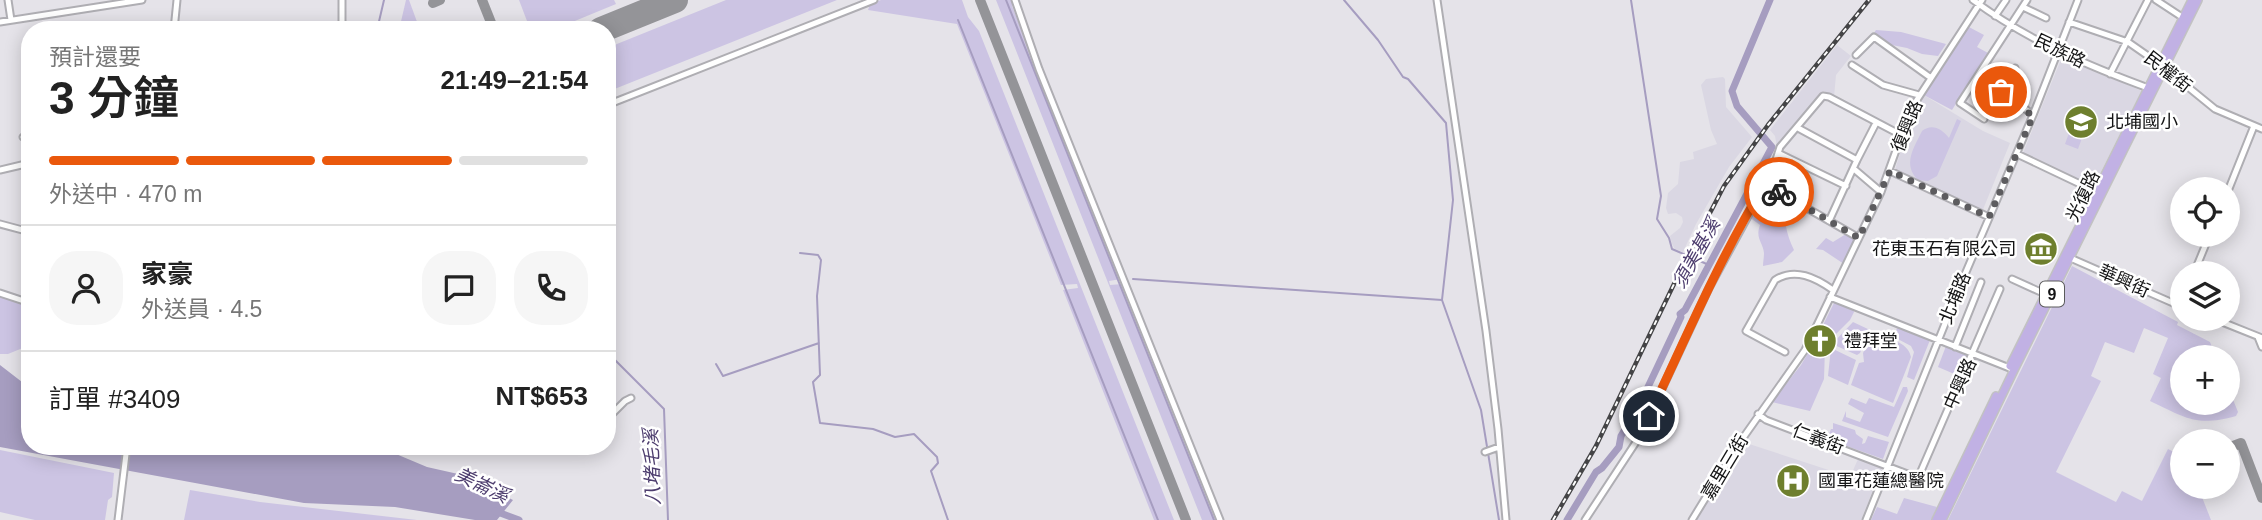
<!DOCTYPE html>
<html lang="zh-TW">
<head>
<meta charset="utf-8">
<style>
  :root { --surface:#fff; --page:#f6f6f6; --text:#222; --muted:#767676; --line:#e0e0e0; --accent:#ea580c }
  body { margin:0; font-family:Helvetica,"Noto Sans TC",sans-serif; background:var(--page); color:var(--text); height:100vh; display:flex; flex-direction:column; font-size:26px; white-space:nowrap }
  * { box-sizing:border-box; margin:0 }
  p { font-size:23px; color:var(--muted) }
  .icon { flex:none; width:38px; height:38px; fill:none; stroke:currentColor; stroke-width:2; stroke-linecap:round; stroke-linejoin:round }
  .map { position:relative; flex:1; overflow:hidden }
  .details { position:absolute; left:21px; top:21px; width:595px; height:434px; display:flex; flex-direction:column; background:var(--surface); border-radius:28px; box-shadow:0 4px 18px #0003 }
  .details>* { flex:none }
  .buttons { position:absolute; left:2170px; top:177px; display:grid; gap:14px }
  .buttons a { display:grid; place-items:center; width:70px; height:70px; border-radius:50%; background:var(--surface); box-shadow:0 4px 18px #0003; font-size:35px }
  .pin { position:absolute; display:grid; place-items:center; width:60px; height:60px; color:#fff; margin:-30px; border:4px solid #fff; border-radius:50%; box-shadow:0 2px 7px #0007 }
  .courier { position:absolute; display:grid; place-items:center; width:70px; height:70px; margin:-35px; border:5px solid #ea580c; border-radius:50%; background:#fff; color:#222; box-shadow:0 2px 9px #0007 }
  .overview em { font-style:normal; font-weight:600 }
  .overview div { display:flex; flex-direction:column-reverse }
  .overview { display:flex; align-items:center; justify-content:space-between; height:119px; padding:0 28px }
  h1 { font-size:46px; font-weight:600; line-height:52px }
  .bar { display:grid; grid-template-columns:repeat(4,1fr); gap:10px 7px; align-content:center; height:84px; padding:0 28px }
  .bar i { height:9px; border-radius:5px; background:var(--line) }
  .bar .on { background:var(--accent) }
  .bar p { grid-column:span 4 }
  .line { display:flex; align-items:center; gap:18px; padding:0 28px; border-top:2px solid var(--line) }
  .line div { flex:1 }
  .round { display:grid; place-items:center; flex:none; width:74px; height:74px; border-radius:28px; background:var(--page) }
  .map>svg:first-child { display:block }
</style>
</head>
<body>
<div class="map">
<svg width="2262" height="520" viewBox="0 0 2262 520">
  <rect width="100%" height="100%" fill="#e5e3e9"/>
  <!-- built -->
  <path fill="#dad7e3" d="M1837 45 1851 56 1836 75 1834 97 1824 91 1777 147 1775 136 1770 130Z
    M2062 57 2142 91 2093 187 2023 153Z
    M1723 77 1725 79 1726 107 1752 137 1729 167 1696 224 1683 252 1675 249 1672 244 1670 236 1680 228 1683 222 1682 217 1676 213 1668 214 1666 208 1668 193 1678 184 1680 162 1694 159 1693 152 1717 144 1711 130 1701 85 1706 79Z
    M1922 94 1983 131 2010 143 1982 212 1895 170 1912 113Z
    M1743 442 1850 477 1859 457 1882 465V468L1861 520H1697Z"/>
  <!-- green -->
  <path fill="#ccc4e3" d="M406 0H409L420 30H399Z
    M519 0H614L616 4 553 30H534L527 21Z
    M726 0H837L607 92V48Z
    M881 0H962L968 17 979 31 1174 520H1154L1063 290 1078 288 1077 284 1061 285 957 24 868 10 870 4Z
    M996 0H1012V6L1121 279 1109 281 1110 285 1123 284 1217 520H1202Z
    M1967 26 1984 35 1977 47 1988 53 1952 110 1922 94Z
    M1876 30 1901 32 1946 44 1938 56 1922 54 1907 48 1887 44 1874 33Z
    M1957 119 1961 121 1937 176 1928 181 1918 180C1902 164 1914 148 1922 131 1932 123 1942 129 1949 138Z
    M2073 122 2086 127 2078 149 2065 144Z
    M1763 192 1768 193 1763 203 1778 201 1788 207C1782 221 1788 237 1794 250L1782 262 1763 266C1763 262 1764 258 1764 253 1763 242 1755 239 1760 225L1749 217Z
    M1846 234 1855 239 1844 264 1823 250 1816 249 1826 238 1833 242Z
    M2072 266 2178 322 2177 325 2210 342 2216 357H2182V402H2228V387L2238 412 2236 416C2196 427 2186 418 2150 401L2161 378 2153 374 2168 338 2144 328 2134 353 2105 342 2091 376 2101 381 2056 472 2116 502 2122 491 2142 501 2168 449 2182 456V486L2198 487 2211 520H1948Z
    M0 297 30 306V345L8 354H0Z
    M1835 301 1853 309 1854 312 1850 320 1831 339 1818 335Z
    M1853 322 1870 330 1860 353 1857 355 1832 344Z
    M1897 328 1930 340 1914 380 1907 377 1914 352 1911 346 1894 337Z
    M1873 333C1886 338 1908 341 1911 357L1893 403 1851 385 1859 363 1864 362 1863 353Z
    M1814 343 1825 348 1824 379 1810 411 1772 402 1801 365Z
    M1946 346 1966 353 1967 356 1959 376 1938 367Z
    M1831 348 1856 360 1848 385 1828 376Z
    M1903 387H1907L1908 391 1888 437 1842 421 1846 411V417L1860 422 1864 413 1848 404 1851 398 1866 404 1869 398 1894 407Z
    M1833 423 1855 430 1856 434 1863 439 1862 444 1865 443 1868 436 1889 442 1883 459 1827 439 1831 429H1833Z
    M0 450 114 473 112 497 108 500 105 520H35L0 512Z
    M190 490 260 502 417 520H184Z
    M1904 498 1937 507 1931 520H1871L1877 507 1897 514Z"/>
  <!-- water -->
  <path fill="#a69dc0" d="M0 365 22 382 30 383V446H377L427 467 467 476 513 500 497 520H475L395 507 304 503 0 447Z"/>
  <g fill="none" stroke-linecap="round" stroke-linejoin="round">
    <!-- stream -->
    <path stroke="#a69dc0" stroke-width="2" d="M1006 0 1214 520
      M1344 0 1378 40 1403 77 1408 79 1446 123 1453 200 1442 300 1481 410 1499 520
      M1631 0 1661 196 1657 219 1669 238 1672 249 1709 265
      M958 20 1158 520
      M377 30 384 0
      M800 253 818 255 821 260 817 296 820 375 813 382 820 423 873 429 895 437 914 434 937 457 938 463 931 471 948 520
      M1133 279 1442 300
      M607 352 664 409 668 520
      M716 364 723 376 819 343"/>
    <!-- river -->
    <path stroke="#a69dc0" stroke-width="7" d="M495 511 519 520
      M1567 520 1596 472 1602 468 1619 447 1621 436 1639 406 1681 317 1680 314 1685 310 1772 147 1737 106 1732 91 1770 0"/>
    <!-- taxiway -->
    <path stroke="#949498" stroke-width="10" d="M482 0 494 30
      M980 0 1186 520
      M433 3 440 0
      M2228 448 2241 443 2262 498"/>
    <!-- runway -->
    <path stroke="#949498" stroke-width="26" d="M601 30 675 0"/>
    <!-- minor casing -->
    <g stroke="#afaeb3" stroke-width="9">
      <path id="minor" d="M8 0 11 20
        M342 0V30
        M1015 0 1039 69 1220 520
        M1437 0 1486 331 1498 429 1506 520
        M1973 0C2027 40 2088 66 2151 89
        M2156 0 2185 19
        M2023 7 2046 18
        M1995 16 2006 0
        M0 22 142 0
        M2069 22 2128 42 2161 65 2215 109 2262 129
        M174 30 177 0
        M1856 55 1874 37 1931 78
        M1852 65 1883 85 1919 95
        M1980 74 2033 115
        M2110 74 2148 0
        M2001 92 2015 68
        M607 105 874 0
        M1984 119 1960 103 2027 0
        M1798 128 1857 160 1829 221
        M23 137 30 138
        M1778 153 1846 186
        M2017 154 2099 193
        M1857 160 1876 123
        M1854 169 1881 192
        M0 170 30 163
        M1890 171 1989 217
        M1765 184 1859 238
        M2228 191 2254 126
        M0 224 30 232
        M2068 257 2182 307
        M2194 273 2210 234
        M2012 279 2045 294
        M0 293 30 303
        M1830 297 2012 369
        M2212 318 2262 338
        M2258 337 2262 347
        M1955 347 1981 282
        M1785 352 1746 331 1775 280C1795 267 1816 278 1833 290
        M1758 414 1766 420 1918 478 2000 289
        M607 419 625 401 631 398
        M1485 452 1499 447
        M118 520 127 446
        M1585 520 1640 436 1709 288 1772 172 1780 147 1823 96 1829 97 1901 135
        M1692 520 1738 445 1805 350 1881 192 1911 109 1982 0
        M1866 520 1963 279 2033 115 2078 0"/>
    </g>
    <!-- major casing -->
    <g stroke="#c2c2c2" stroke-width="10">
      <path id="major" d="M2010 366 2192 0
        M1936 520 1996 396
        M1942 520 2014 370 2198 0"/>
    </g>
    <!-- minor -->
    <use href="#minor" stroke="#fff" stroke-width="5"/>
    <!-- major -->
    <use href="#major" stroke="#c1b1e4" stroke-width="7"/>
    <!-- rail casing -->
    <g stroke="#444446" stroke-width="4.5">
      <path id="rail" d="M1553 520 1596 446 1687 257 1724 186 1768 125 1869 0"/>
    </g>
    <!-- rail -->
    <use href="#rail" stroke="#fff" stroke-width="2" stroke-dasharray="5" stroke-linecap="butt"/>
  </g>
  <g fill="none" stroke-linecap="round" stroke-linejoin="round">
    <!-- done -->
    <path stroke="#5d5c5f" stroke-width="7" stroke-dasharray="0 12.6" d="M1779 192 1859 238 1890 171 1989 217 2033 116 2001 92"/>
    <!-- route -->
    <path stroke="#ea580c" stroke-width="9" d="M1649 416C1686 338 1720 257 1765 184L1779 192"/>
  </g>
  <!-- icons -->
  <defs>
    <g id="school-disc" transform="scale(1.75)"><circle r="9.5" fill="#6e7f2e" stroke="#fff"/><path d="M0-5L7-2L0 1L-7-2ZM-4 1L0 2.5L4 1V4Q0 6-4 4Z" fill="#fff"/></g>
    <g id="museum-disc" transform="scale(1.75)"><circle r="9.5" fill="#6e7f2e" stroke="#fff"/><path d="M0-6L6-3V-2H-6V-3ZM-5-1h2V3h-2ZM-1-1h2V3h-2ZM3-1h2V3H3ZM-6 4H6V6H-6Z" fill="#fff"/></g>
    <g id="church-disc" transform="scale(1.75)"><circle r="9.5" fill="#6e7f2e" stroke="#fff"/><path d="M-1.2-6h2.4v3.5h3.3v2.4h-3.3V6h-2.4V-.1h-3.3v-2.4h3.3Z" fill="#fff"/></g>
    <g id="hospital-disc" transform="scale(1.75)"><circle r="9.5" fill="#6e7f2e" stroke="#fff"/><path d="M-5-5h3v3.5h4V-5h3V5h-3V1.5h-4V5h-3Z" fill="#fff"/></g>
  </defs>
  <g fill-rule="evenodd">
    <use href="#school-disc" x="2081" y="122"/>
    <use href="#museum-disc" x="2041" y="249"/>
    <use href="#church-disc" x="1820" y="341"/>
    <use href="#hospital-disc" x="1793" y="481"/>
  </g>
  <g text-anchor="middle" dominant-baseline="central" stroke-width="5" stroke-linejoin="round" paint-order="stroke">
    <!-- shield labels -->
    <rect fill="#fff" stroke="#5a5a5b" stroke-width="2" x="2040" y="281.5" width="24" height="25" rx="5"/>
    <g font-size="16" font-weight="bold" fill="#141415">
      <text x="2052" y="294">9</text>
    </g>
    <!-- street labels -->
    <g font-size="18" fill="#141415" stroke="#fff">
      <text transform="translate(2060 51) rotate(26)">民族路</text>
      <text transform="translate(2168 72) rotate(38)">民權街</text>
      <text transform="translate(1907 126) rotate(-68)">復興路</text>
      <text transform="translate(2083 196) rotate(-64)">光復路</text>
      <text transform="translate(2124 281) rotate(24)">華興街</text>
      <text transform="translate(1955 298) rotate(-68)">北埔路</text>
      <text transform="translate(1960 384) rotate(-66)">中興路</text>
      <text transform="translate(1818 439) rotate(21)">仁義街</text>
      <text transform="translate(1725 467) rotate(-59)">嘉里三街</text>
    </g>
    <!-- poi labels -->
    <g font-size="18" fill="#141415" stroke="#fff" text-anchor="start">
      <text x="2106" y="122">北埔國小</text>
      <text x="2016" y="249" text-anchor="end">花東玉石有限公司</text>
      <text x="1844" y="341">禮拜堂</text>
      <text x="1818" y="481">國軍花蓮總醫院</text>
    </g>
    <!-- water labels -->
    <g font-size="19" font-style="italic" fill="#4d3d6e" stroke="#fff">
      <text transform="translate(1696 253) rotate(-61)">須美基溪</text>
      <text transform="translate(652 467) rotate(-92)">八堵毛溪</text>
      <text transform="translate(482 485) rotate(25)">美崙溪</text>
    </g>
  </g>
</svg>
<div class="buttons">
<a><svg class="icon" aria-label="locate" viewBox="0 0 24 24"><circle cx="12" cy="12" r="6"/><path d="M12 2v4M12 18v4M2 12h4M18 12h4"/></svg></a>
<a><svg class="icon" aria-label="layers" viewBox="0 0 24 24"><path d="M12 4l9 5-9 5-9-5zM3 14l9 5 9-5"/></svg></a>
<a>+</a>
<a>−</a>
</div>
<div class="pin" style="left:2001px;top:92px;background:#ea580c"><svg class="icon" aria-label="bag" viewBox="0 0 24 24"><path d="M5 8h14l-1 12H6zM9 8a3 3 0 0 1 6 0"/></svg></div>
<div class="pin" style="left:1649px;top:416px;background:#1f2937"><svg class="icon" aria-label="home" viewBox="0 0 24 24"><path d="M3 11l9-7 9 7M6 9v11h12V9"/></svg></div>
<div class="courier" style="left:1779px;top:192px"><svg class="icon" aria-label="bike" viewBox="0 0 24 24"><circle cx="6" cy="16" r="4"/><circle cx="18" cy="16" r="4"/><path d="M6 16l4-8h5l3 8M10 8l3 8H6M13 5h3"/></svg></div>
<section class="details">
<div class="overview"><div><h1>3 分鐘</h1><p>預計還要</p></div><em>21:49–21:54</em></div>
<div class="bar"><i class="on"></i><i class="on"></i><i class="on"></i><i></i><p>外送中 · 470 m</p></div>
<div class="line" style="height:126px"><a class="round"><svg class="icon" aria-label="person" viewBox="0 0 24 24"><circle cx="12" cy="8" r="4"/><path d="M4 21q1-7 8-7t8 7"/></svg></a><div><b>家豪</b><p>外送員 · 4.5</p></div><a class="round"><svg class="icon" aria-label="chat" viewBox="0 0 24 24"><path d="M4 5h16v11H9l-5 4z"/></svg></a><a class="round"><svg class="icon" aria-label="phone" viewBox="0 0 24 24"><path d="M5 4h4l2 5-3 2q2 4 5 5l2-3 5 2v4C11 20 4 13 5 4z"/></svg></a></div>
<div class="line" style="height:91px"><div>訂單 #3409</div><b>NT$653</b></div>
</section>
</div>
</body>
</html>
